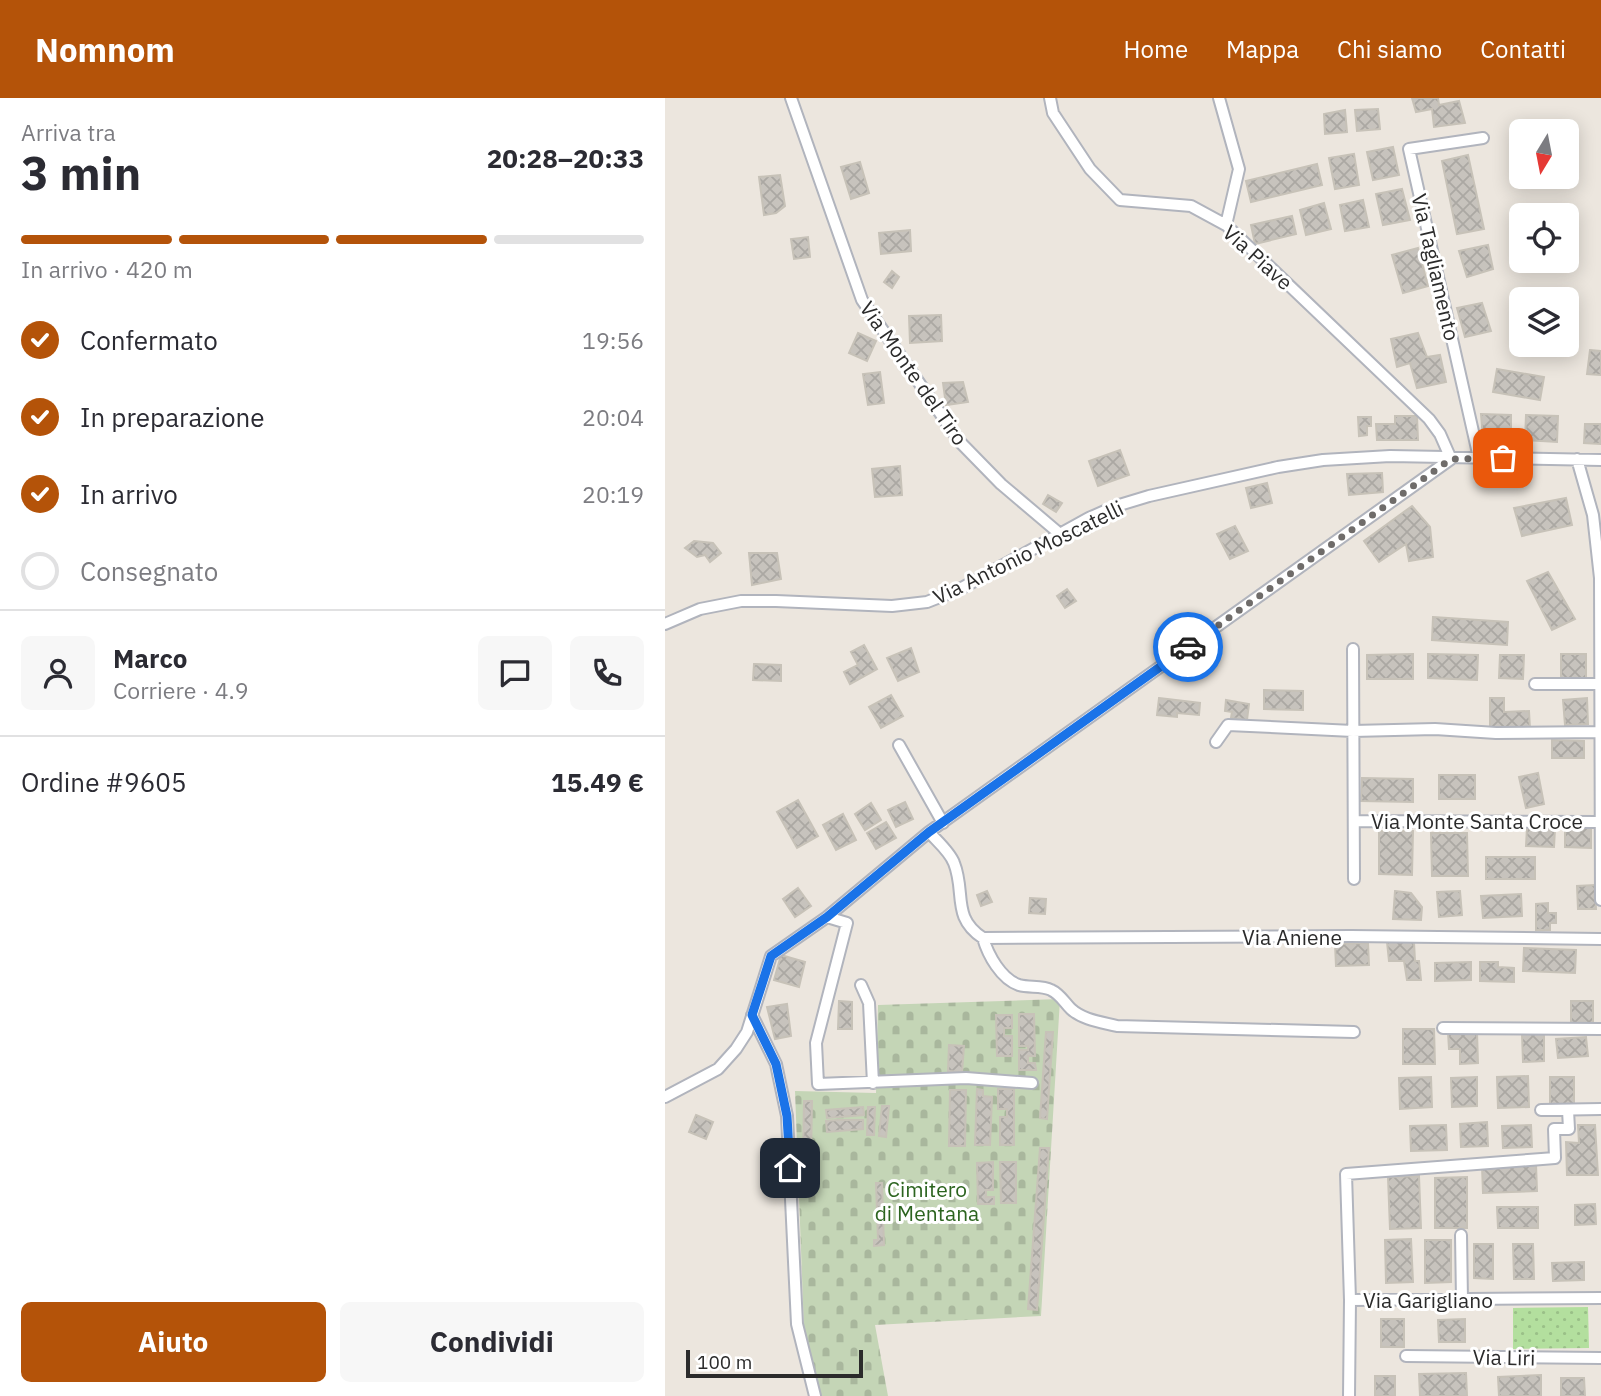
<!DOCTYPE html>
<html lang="it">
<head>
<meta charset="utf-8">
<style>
  :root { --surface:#fff; --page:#f7f7f7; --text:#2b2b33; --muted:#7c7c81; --line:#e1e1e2; --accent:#b45309 }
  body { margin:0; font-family:"IBM Plex Sans",sans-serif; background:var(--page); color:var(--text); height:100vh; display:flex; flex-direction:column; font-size:26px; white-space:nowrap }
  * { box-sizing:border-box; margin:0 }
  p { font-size:23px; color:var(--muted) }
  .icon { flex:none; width:38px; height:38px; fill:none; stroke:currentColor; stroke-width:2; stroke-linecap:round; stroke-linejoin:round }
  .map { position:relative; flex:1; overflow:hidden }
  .sheet { display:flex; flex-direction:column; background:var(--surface); width:665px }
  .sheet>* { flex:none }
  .needle { width:46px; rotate:190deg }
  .tools { position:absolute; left:844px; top:21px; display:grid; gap:14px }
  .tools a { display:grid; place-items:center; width:70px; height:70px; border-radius:10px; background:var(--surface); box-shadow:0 4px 18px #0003; font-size:35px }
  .scale { position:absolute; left:21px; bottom:18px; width:177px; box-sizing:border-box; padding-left:7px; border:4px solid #2b2b2b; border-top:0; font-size:19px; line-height:24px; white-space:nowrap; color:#2b2b2b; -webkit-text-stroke:5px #fff; paint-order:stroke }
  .pin { position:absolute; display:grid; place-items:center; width:60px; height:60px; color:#fff; margin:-30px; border-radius:14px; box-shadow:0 4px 10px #0006 }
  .courier { position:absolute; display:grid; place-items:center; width:70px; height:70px; margin:-35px; border:5px solid #1a73e8; border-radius:50%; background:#fff; color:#222; box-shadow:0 2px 9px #0007 }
  .headline em { font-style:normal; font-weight:700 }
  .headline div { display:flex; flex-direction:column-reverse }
  .headline { display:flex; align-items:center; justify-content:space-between; height:119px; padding:0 21px }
  h1 { font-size:46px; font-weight:700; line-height:52px }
  .bar { display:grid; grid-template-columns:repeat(4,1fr); gap:10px 7px; align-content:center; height:84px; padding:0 21px }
  .bar i { height:9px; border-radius:5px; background:var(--line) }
  .bar .on { background:var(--accent) }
  .bar p { grid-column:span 4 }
  .line { display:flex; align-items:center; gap:18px; padding:0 21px; border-top:2px solid var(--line) }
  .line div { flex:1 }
  .round { display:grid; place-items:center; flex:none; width:74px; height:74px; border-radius:10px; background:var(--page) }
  ol { padding:0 21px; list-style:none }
  li { display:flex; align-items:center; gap:21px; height:77px }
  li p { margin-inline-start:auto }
  li .icon { padding:7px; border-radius:50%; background:var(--accent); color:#fff; stroke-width:4 }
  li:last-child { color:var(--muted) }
  li i { width:38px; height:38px; border:4px solid var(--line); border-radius:50% }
  .primary-button { display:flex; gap:14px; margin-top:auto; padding:14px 21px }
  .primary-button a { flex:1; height:80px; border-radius:10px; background:var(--accent); color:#fff; font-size:28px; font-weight:700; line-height:80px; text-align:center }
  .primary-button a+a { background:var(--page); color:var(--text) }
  header { display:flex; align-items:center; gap:42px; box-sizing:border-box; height:98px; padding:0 35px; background:var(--accent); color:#fff }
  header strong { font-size:33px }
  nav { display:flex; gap:38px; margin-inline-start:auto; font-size:24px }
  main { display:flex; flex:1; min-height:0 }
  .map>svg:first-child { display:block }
</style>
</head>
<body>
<header>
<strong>Nomnom</strong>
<nav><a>Home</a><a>Mappa</a><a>Chi siamo</a><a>Contatti</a></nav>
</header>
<main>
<section class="sheet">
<div class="headline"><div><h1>3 min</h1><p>Arriva tra</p></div><em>20:28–20:33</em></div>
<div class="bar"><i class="on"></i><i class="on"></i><i class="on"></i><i></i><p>In arrivo · 420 m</p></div>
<ol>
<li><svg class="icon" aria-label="check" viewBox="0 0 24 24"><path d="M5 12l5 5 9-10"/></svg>Confermato<p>19:56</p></li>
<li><svg class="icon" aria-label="check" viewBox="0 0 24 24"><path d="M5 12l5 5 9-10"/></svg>In preparazione<p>20:04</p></li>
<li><svg class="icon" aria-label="check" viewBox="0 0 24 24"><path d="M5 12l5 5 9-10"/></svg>In arrivo<p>20:19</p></li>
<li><i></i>Consegnato</li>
</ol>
<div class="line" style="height:126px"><a class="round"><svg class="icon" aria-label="person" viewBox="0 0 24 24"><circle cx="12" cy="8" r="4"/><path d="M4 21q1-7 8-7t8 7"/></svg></a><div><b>Marco</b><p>Corriere · 4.9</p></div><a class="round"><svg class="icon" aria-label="chat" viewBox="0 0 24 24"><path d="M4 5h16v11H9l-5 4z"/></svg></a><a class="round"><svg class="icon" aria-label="phone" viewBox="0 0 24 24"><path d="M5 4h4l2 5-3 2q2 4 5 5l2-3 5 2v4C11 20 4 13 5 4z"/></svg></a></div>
<div class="line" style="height:91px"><div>Ordine #9605</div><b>15.49 €</b></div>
<div class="primary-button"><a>Aiuto</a><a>Condividi</a></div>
</section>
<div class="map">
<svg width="936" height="1298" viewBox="0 0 936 1298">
  <defs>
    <pattern id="grass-dots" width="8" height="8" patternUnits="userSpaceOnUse" patternTransform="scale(1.75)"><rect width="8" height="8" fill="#b3df9e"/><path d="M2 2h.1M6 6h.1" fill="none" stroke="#9ac088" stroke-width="1.8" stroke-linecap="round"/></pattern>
    <pattern id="cemetery-stones" width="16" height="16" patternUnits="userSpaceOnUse" patternTransform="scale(1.75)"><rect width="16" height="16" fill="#c4d5b6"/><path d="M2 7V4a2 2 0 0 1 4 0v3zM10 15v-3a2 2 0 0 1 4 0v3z" fill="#a9b79d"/></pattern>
    <pattern id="building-cross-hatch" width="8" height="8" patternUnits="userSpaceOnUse" patternTransform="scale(1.75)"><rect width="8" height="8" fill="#c7c3bd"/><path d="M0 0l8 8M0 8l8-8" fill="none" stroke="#aba8a3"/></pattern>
  </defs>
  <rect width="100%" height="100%" fill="#ece6de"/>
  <!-- grass -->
  <path fill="url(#grass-dots)" d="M923 1209 924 1250 848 1251V1210Z"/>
  <!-- cemetery -->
  <path fill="url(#cemetery-stones)" d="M395 901 376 1218 210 1227 223 1298H156L139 1231 130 993 211 995 213 907Z"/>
  <!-- building -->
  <path fill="url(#building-cross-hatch)" stroke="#c7c2b8" stroke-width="2" d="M747 0H773L774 7 794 3 800 25 769 29 767 11 751 14Z
    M713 11 715 31 692 33 690 12Z
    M680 12 682 34 660 36 659 16Z
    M728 49 734 77 708 82 702 54Z
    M689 56 694 87 670 91 664 60Z
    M803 57 819 131 792 136 777 63Z
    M195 64 204 95 186 101 176 69Z
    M652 66 657 87 586 104 581 83Z
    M115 77 120 108 111 115 99 117 94 79Z
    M737 91 745 122 718 127 711 96Z
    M698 102 704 129 680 133 675 107Z
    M659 105 666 131 641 137 635 112Z
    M627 118 631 136 590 146 586 127Z
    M245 132 246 153 216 156 214 135Z
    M143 139 145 159 129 161 126 141Z
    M823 147 828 171 802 179 794 153Z
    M753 150 763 188 738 195 727 157Z
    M227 173 234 179 227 190 219 184Z
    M817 205 826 233 800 239 792 210Z
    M276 217 277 243 245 245 244 218Z
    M193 235 211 243 202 263 184 255Z
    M753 235 762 259 775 257 781 284 752 290 745 265 732 269 726 241Z
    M925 252 936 253V277L922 276Z
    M832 271 879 279 875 302 828 294Z
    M215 274 219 305 203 307 198 276Z
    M298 284 303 304 281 307 278 285Z
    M816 316 846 317V343L818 342Z
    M861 317 893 318 892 344 860 342Z
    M730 318H752L753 342H712L711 326H730Z
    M693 319H706V328H702V337L694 338Z
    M920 326H936V346L919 345Z
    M455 352 464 377 433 388 424 363Z
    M235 368 237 397 210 399 207 371Z
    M717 375 718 394 684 397 682 376Z
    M602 385 607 405 586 410 581 390Z
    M383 397 397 405 391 414 378 406Z
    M901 400 907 427 857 438 849 410Z
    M747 408 765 429 768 459 744 463 741 446 714 464 699 443Z
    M570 428 583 453 565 461 552 436Z
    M29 443 48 445 56 455 45 464 40 457 32 459 20 450Z
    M84 455H112L116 481 87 487Z
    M883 474 910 521 887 532 862 483Z
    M402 491 411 503 400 510 392 498Z
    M768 519 843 524 842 547 767 542Z
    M199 547 212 571 185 586 179 574 193 567 186 554Z
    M246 550 254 574 233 583 222 560Z
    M748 556V581H702V557Z
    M763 556 813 557 812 582 763 580Z
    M896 556H921V580H896Z
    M835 557H859L858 581 834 580Z
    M89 566 116 567V583L88 582Z
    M599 592 638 593V612L599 611Z
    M226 597 238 618 216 630 204 609Z
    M494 600 535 605 534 617 512 615V619L492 617Z
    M825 600H839V614L864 613 865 631 825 632Z
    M922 600 923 626 900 627 898 602Z
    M561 602 584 606 582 622 566 620 567 614 560 613Z
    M887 642 919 643V660H887Z
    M873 675 879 706 861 710 854 679Z
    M774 677H810V701H774Z
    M697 680 748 681V704L696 703Z
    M133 702 153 738 132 750 112 714Z
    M240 704 248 721 231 729 223 712Z
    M206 705 216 722 200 732 190 716Z
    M178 716 191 742 171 752 158 727Z
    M221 724 231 740 211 751 202 735Z
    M862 729 890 731 889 749 861 748Z
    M900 729H926V750L900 749Z
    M714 733H748L747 777 714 776Z
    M766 735H802L803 778H767Z
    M821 759H870V781H821Z
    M930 787 931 811H913L912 788Z
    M133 790 146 808 130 819 118 801Z
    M322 793 327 804 316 808 312 797Z
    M730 793 746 795 757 809 756 822 728 821Z
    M795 793 797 817 774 819 772 794Z
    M856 796 857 818 818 820 816 798Z
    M365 800 381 801 380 816 364 815Z
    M883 805V815H891V825H885V832H871V806Z
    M722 844H749L750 863H754L756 882H742L739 863H724Z
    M703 845 704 867 671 868 670 846Z
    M859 850 911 852 910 875 858 873Z
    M116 857 140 864 134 889 109 882Z
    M806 864V882L770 883V865Z
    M815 864H833V869L849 870V884L815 883Z
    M174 903 187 904V931H173Z
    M906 903H928V925H906Z
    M122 906 126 938 110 941 102 909Z
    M354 916H369L370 958H363V965H370L371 972H354V952H363V948H354Z
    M331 917H347V930H339V938H347V958H332Z
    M738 931H769L770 966H738Z
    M381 934H388L382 1021 375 1020Z
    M783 934H812L813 965 795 966V951H784Z
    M857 936H879V963L858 964Z
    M921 939 923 958 893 960 891 941Z
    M284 947 299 948 297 974 283 973Z
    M863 978 864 1009 833 1010 832 979Z
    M766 979 767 1009 735 1011 734 980Z
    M812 979V1008L787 1009 786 980Z
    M885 979H909V1008H885Z
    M312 991 318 992V998L327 999 325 1047H310Z
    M333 991H349V1047H335V1019H342V1011H333Z
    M285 992H301L300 1048H284Z
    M139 1003H147L146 1062H138Z
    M217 1008H224L221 1039 214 1038Z
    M198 1009 199 1017 162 1020 161 1012Z
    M203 1009H210L209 1037H202Z
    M31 1017 48 1024 41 1041 24 1034Z
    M173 1022H198V1031L162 1034 161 1023Z
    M822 1024 823 1048 796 1049 795 1026Z
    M781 1027 782 1052 746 1053 745 1028Z
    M866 1027 867 1049 838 1050 837 1028Z
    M913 1027H930L933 1077H902L901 1044 914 1045Z
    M375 1050H384L372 1212 363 1211Z
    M328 1064V1092H321V1099H329V1106H313L312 1065Z
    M335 1064H351V1105H336Z
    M871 1066 872 1093 818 1095 817 1068Z
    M754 1078 756 1130 725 1131 723 1079Z
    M802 1079V1130H770V1080Z
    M211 1085H217L219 1147 209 1148V1142H213Z
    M930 1106 931 1126 910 1127V1107Z
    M832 1109H873V1130H833Z
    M746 1141 748 1184 721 1185 720 1142Z
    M760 1142H786V1184L760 1185Z
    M809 1146H828V1181L809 1180Z
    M848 1146H868L869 1181H849Z
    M919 1164V1182L888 1183 887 1165Z
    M716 1221H739V1249H716Z
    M800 1221V1244H774L773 1222Z
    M801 1275 802 1298H755L754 1276Z
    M876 1277V1298H834L833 1279Z
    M710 1278H730V1298H710Z
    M896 1280H919L920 1298H896Z"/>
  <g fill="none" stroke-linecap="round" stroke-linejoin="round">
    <!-- minor casing -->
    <g stroke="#b1b4bd" stroke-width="14">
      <path id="minor" d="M126 0 197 202 295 344 336 386 395 436
        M385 0 388 15 425 71 455 102 526 108 561 127 764 321 775 336 786 361
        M554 0 574 71 561 127
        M814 360 744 51 818 40
        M912 361 928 417 935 480 936 802
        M0 526 35 511 76 503H111L227 508 262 504 295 491 424 420 451 408 484 398 613 369 658 362 725 358 936 362
        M688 551 689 781
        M870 586H935
        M551 644 563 627 688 633 770 631 831 635 935 634
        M234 647 278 725
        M689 723 934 724
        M264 734C272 743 285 754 289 765 301 795 286 819 318 840L686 838 936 841
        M162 819 182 825 151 945 153 986 301 980 367 985
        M318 840C323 857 336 881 354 887 364 890 377 887 386 892 395 896 399 904 406 911 418 922 436 924 452 928L689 934
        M196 887 204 905 208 985
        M87 917 111 966 122 1018 132 1226 150 1298
        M778 930 936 931
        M0 999 53 971 71 951 82 934 106 858 162 819 264 734 786 361
        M876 1012 936 1011
        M796 1137 797 1202
        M685 1202 681 1076 890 1060 889 1031H904L903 1012
        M741 1258 936 1260
        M684 1298 685 1202 936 1200"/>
    </g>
    <!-- minor -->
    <use href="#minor" stroke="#fff" stroke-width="10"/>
  </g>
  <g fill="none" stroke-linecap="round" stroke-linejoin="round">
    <!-- done -->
    <path stroke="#6f6c6a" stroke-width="7" stroke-dasharray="0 12.6" d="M523 549 786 361 838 360"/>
    <!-- route -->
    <path stroke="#1a73e8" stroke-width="9" d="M125 1070 122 1018 111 966 87 917 106 858 162 819 264 734 523 549"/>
  </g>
  <g text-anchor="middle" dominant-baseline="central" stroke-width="6" stroke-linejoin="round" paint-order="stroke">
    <!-- street labels -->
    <g font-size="21" fill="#2b2b2b" stroke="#fff">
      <text transform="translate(593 159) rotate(42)">Via Piave</text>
      <text transform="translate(771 169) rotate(77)">Via Tagliamento</text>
      <text transform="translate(249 275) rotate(55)">Via Monte del Tiro</text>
      <text transform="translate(363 454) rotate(-26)">Via Antonio Moscatelli</text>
      <text x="812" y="723">Via Monte Santa Croce</text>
      <text x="627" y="839">Via Aniene</text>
      <text x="763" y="1202">Via Garigliano</text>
      <text transform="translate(839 1259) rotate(1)">Via Liri</text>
    </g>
    <!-- park labels -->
    <g font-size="21" fill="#2c641f" stroke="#fff">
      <text x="262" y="1091">Cimitero<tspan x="262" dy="24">di Mentana</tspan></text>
    </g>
  </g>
</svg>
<div class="tools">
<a><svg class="needle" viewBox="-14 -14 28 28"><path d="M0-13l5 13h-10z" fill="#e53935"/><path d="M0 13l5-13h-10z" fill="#7c7c81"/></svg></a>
<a><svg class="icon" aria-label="locate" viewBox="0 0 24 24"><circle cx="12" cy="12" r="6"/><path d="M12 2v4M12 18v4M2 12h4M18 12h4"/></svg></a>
<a><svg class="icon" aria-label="layers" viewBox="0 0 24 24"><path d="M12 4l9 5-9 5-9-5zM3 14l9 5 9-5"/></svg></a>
</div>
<div class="scale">100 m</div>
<div class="pin" style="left:838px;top:360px;background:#ea580c"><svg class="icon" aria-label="bag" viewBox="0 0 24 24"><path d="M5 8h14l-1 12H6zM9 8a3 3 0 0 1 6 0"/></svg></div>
<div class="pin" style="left:125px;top:1070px;background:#1f2937"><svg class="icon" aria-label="home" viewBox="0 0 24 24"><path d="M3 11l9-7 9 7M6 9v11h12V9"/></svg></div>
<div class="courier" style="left:523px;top:549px"><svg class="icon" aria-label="car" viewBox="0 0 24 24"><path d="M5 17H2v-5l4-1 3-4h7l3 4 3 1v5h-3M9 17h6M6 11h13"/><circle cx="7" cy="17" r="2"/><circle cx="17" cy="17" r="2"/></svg></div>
</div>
</main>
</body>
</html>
